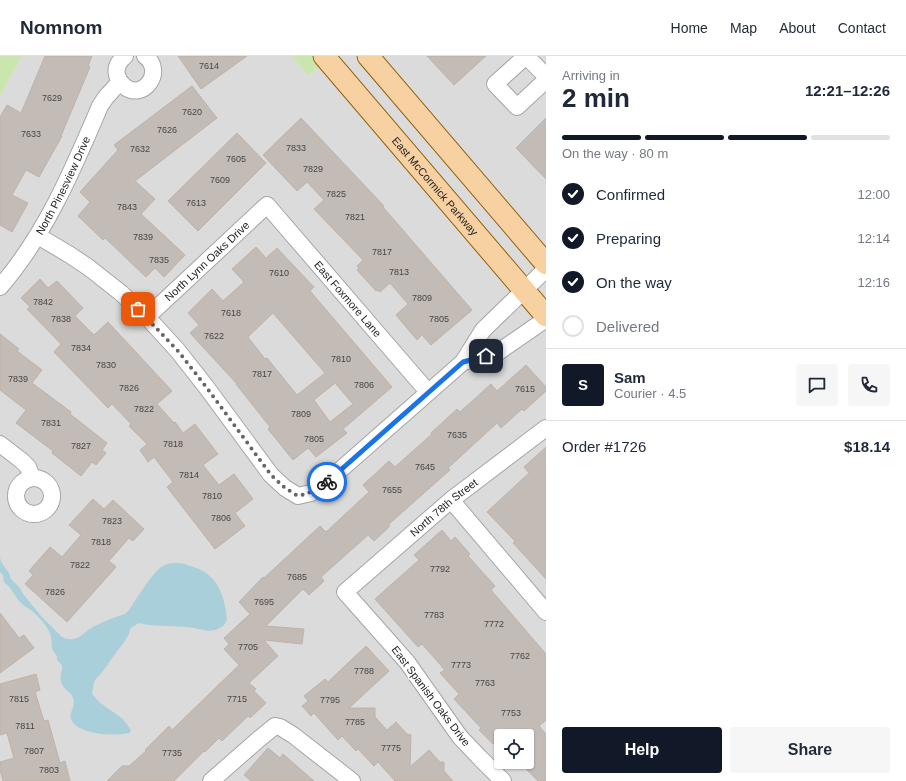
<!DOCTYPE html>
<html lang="en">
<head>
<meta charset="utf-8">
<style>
  :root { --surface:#fff; --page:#f6f6f7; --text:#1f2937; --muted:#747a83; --line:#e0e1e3; --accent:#111827 }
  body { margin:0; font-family:Helvetica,sans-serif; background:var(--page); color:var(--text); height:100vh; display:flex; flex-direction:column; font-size:15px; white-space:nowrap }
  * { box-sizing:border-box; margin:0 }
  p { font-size:13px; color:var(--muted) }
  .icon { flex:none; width:22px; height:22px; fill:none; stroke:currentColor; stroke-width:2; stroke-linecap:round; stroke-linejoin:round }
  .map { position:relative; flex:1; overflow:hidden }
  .side { display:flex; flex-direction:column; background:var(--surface); width:360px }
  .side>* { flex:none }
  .tools { position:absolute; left:494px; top:673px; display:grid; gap:8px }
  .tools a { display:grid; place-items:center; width:40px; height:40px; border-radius:4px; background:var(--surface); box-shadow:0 1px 3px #0004; font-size:20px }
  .pin { position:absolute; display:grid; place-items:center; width:34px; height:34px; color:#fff; margin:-17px; border-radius:8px; box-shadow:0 2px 6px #0006 }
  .courier { position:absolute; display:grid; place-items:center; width:40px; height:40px; margin:-20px; border:3px solid #1a73e8; border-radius:50%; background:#fff; color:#222; box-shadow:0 1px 5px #0007 }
  .head em { font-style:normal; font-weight:700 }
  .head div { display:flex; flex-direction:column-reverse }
  .head { display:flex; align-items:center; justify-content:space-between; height:68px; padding:0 16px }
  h1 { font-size:26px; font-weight:700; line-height:30px }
  .bar { display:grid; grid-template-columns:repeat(4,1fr); gap:6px 4px; align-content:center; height:48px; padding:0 16px }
  .bar i { height:5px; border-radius:3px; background:var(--line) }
  .bar .active { background:var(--accent) }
  .bar p { grid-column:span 4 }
  .line { display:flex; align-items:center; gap:10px; padding:0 16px; border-top:1px solid var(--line) }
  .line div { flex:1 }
  .round { display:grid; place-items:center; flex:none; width:42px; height:42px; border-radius:4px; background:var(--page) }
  ol { padding:0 16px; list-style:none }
  li { display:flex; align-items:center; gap:12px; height:44px }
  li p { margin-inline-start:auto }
  li .icon { padding:4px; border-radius:50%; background:var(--accent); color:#fff; stroke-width:4 }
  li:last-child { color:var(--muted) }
  li i { width:22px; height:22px; border:2px solid var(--line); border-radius:50% }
  .primary-button { display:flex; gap:8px; margin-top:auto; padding:8px 16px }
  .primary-button a { flex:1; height:46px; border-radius:4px; background:var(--accent); color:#fff; font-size:16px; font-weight:700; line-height:46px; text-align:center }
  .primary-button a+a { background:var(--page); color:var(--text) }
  header { display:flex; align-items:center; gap:24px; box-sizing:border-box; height:56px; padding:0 20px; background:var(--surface); border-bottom:1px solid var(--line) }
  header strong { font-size:19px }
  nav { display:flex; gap:22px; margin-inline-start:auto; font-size:14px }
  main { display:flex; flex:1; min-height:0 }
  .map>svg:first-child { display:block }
</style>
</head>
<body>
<header>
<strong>Nomnom</strong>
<nav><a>Home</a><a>Map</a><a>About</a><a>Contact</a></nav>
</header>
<main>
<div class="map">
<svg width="546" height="725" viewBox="0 0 546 725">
  <rect width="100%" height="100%" fill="#efebe5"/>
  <!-- residential -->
  <path fill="#dcdbdb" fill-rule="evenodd" d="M22 0H291L308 19 337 0H546V725H0V40ZM501 680H527V706H501Z"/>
  <!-- grass -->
  <path fill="#cae6ae" d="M0 0H22L0 40Z
    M291 0H337L308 19Z"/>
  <!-- water -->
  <path fill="#a8cfda" d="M0 501 1 506 9 517 11 523 20 532 23 538 42 561 62 581C79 588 82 576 95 570 105 565 115 561 125 558L129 554C137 543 152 516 163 510 171 506 179 506 187 509 217 516 224 536 227 564L223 570 216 574 209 575 188 571 148 569 139 567 132 571 130 573 129 578 125 585 118 594 103 615 96 623 94 626 92 638 95 641 99 646 123 663 131 674 130 677C116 680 85 679 74 668 65 657 77 653 73 642 71 635 64 635 61 626 59 618 63 616 62 611 62 607 58 606 57 603 57 603 57 601 57 600 55 598 53 595 52 592 51 589 52 584 51 580 48 570 39 561 31 554 28 552 24 550 21 547 17 543 14 537 10 532 9 530 6 528 4 526L3 519 0 516Z"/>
  <!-- building -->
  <path fill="#c3bbb5" stroke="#c0b2a8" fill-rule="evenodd" d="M45 0H92L88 10 90 11 61 80H62L39 121 26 114 12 139 28 147 12 176 0 169V61L7 49 21 57Z
    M178 0H247L201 33Z
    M427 0H486L454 29Z
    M192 30 217 62 135 125 155 143 141 158 185 199 164 221 155 212 146 221 105 182 103 184 78 160 90 146 80 136 118 94 114 89Z
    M301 62 384 150 383 151 472 254 431 289 422 279 417 284 396 259 408 248 390 227 380 236 377 234 376 235 357 214 359 213 357 210 363 204 314 153 324 144 307 126 297 135 263 99Z
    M546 62V123L516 92Z
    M237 77 266 107 198 175 168 145Z
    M256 191 266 202 277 192 314 231 310 235 392 331 343 373 347 377 316 401 308 392 293 404 268 373 270 371 236 328H237L190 277 199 269 188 257 212 233 223 245 244 226 232 213ZM273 257 325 317 297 339 267 302 265 303 248 281ZM335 327 353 348 330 366 314 344Z
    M40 223 48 232 57 225 83 252 75 260 94 279 108 266 172 335 157 348 174 367 175 366 183 377 195 368 218 398 203 409 219 429 234 418 253 443 235 457 245 470 215 493 167 431 173 426 154 401 148 406 140 394 147 388 129 370 131 368 112 348 108 352 54 296 61 288 27 253 30 251 21 242Z
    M0 278 19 293 17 295 42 314 32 327 71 356 70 358 107 387 102 394 106 397 96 409 92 406 81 420 52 397 53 395 16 367 26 354 0 334Z
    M526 309 546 331V335L524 355 522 353 501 372 497 367 448 412 450 414 388 469 390 470 374 485 368 479 321 521 324 525 309 539 303 533 266 570 304 573 302 588 264 584 278 600 249 627 256 633 254 635 266 647 250 662 248 660 222 685 219 682 205 696 204 695 174 725H107L122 710H129L146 695 145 694 169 670 172 674 239 609 224 593 229 588 224 582 250 558 239 546 263 521 264 522 320 470 326 476 369 436 363 429 389 405 395 411 432 378 431 377 457 353 460 356 491 328 497 335Z
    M546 391V523L513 487 515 485 487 456 529 417 524 411Z
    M93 443 104 453 113 444 144 473 133 485 129 482 109 505 116 511 67 566 25 528 33 519 29 515 50 491 62 501 81 479 69 469Z
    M442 474 451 485 455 481 470 498 468 500 495 530 491 534 546 598V664L539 670 546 678V725H538L527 714V680H501L493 688 479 674 481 672 454 643 459 638 440 617 445 614 422 588 418 591 375 543 419 504 414 499Z
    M0 557 19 582 24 579 34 592 0 617Z
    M366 590 389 615 349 652H375V661L387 674 396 666 407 678 411 679 410 711 429 694 440 706H444V715L453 725H394H395L378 706 374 710 358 693 356 695 342 680 338 684 314 657 311 660 302 650 308 645 304 640 325 623 328 626Z
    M36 618 40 634 35 636 44 665 48 664 60 707 65 705 70 725H3L0 714V706L14 702 7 677 0 679V628Z
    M268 692 280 702 283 698 314 725H251L244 719Z"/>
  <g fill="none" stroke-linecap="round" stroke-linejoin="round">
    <!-- minor casing -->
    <g stroke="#a5a5a5" stroke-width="18">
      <g id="minor">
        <path d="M125 0C119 5 115 11 117 19 118 23 120 27 124 30 142 46 166 16 145 0"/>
        <path d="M526 0 495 28 517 51 546 24"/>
        <path d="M526 0 546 20"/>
        <path d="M38 180 70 199 88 211 121 237 147 261 178 295 207 332 271 419 285 432 298 440 311 437 322 430 463 306 497 297 546 263"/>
        <path id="s1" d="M0 231C46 178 73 113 100 50L106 41 120 26"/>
        <path id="s2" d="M147 261 267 149 428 336"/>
        <path d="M463 306 483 274 546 213"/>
        <path d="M0 388 22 405 28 411 32 421"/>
        <circle cx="34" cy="440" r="18"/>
        <path d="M451 444 546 556"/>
        <path d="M211 725 259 683 275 670 280 671 293 679 352 725"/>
        <path id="s3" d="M503 725 480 702 460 681 407 606 345 536 451 444 546 372"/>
      </g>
    </g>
    <!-- major casing -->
    <g stroke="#906208" stroke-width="23">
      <g id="major">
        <path id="s4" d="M324 0 546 260"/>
        <path d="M368 0 546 208"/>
      </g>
    </g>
    <!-- minor -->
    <use href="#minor" stroke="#fff" stroke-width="16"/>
    <!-- major -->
    <use href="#major" stroke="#f7d1a2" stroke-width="21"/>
  </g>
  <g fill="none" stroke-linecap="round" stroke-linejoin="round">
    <!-- done -->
    <path stroke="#676664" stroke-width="4" stroke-dasharray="0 7.2" d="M138 253 178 295 207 332 271 419 285 432 298 440C310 437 317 434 327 426"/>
    <!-- route -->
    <path stroke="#1a73e8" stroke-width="5" d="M327 426 463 306 486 300"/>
  </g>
  <g text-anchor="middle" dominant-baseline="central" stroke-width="3" stroke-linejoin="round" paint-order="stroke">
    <!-- number labels -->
    <g font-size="9" fill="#474544">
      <text x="209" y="10">7614</text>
      <text x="52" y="42">7629</text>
      <text x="192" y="56">7620</text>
      <text x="167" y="74">7626</text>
      <text x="31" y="78">7633</text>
      <text x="296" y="92">7833</text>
      <text x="140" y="93">7632</text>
      <text x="236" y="103">7605</text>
      <text x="313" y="113">7829</text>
      <text x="220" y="124">7609</text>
      <text x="336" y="138">7825</text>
      <text x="196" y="147">7613</text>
      <text x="127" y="151">7843</text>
      <text x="355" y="161">7821</text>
      <text x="143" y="181">7839</text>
      <text x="382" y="196">7817</text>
      <text x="159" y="204">7835</text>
      <text x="399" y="216">7813</text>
      <text x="279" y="217">7610</text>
      <text x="422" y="242">7809</text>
      <text x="43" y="246">7842</text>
      <text x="231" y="257">7618</text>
      <text x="61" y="263">7838</text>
      <text x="439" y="263">7805</text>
      <text x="214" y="280">7622</text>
      <text x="81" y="292">7834</text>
      <text x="341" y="303">7810</text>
      <text x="106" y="309">7830</text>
      <text x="262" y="318">7817</text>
      <text x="18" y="323">7839</text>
      <text x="364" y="329">7806</text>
      <text x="129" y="332">7826</text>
      <text x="525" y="333">7615</text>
      <text x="144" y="353">7822</text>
      <text x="301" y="358">7809</text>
      <text x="51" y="367">7831</text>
      <text x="457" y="379">7635</text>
      <text x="314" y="383">7805</text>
      <text x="173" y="388">7818</text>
      <text x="81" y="390">7827</text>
      <text x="425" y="411">7645</text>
      <text x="189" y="419">7814</text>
      <text x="392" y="434">7655</text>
      <text x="212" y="440">7810</text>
      <text x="221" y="462">7806</text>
      <text x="112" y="465">7823</text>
      <text x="101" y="486">7818</text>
      <text x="80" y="509">7822</text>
      <text x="440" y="513">7792</text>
      <text x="297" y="521">7685</text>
      <text x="55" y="536">7826</text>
      <text x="264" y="546">7695</text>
      <text x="434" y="559">7783</text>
      <text x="494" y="568">7772</text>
      <text x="248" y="591">7705</text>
      <text x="520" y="600">7762</text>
      <text x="461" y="609">7773</text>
      <text x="364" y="615">7788</text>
      <text x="485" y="627">7763</text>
      <text x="19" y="643">7815</text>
      <text x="237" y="643">7715</text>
      <text x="330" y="644">7795</text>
      <text x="511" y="657">7753</text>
      <text x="355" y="666">7785</text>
      <text x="25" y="670">7811</text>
      <text x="391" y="692">7775</text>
      <text x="34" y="695">7807</text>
      <text x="172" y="697">7735</text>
      <text x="49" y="714">7803</text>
    </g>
    <!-- street labels -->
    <g font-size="11" fill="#1e1e1e" stroke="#fff">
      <text stroke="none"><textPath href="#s1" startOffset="120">North Pinesview Drive</textPath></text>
      <text stroke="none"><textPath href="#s4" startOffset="171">East McCormick Parkway</textPath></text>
      <text stroke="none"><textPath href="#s2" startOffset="82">North Lynn Oaks Drive</textPath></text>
      <text stroke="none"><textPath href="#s2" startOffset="288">East Foxmore Lane</textPath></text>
      <text stroke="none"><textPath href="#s3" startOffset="377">North 78th Street</textPath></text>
      <text transform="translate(431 640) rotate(53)">East Spanish Oaks Drive</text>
    </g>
  </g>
</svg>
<div class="tools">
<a><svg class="icon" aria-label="locate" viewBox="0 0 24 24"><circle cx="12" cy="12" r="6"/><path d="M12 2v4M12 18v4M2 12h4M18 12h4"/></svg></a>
</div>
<div class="pin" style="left:138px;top:253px;background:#ea580c"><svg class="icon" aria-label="bag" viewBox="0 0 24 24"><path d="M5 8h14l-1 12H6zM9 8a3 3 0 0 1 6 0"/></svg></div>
<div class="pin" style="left:486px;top:300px;background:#1f2937"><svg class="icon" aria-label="home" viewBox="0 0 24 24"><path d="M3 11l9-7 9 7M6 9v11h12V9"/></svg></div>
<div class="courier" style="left:327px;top:426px"><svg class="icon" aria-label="bike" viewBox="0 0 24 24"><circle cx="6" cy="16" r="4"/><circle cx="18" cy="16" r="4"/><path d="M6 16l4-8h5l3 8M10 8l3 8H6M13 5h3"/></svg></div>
</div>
<section class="side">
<div class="head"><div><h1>2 min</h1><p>Arriving in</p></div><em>12:21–12:26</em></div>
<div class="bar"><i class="active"></i><i class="active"></i><i class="active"></i><i></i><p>On the way · 80 m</p></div>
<ol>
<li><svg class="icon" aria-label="check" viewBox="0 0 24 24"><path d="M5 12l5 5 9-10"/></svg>Confirmed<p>12:00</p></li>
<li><svg class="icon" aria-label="check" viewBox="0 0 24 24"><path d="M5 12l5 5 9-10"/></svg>Preparing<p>12:14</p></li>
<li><svg class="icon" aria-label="check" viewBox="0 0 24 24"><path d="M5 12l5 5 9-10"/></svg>On the way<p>12:16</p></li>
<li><i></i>Delivered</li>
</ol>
<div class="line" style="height:72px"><b class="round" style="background:var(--accent);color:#fff">S</b><div><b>Sam</b><p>Courier · 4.5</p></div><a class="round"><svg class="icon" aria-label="chat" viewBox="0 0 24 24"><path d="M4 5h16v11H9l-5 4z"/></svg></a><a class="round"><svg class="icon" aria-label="phone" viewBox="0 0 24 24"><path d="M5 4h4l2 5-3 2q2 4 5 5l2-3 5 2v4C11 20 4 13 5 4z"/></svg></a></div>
<div class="line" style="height:52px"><div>Order #1726</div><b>$18.14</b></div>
<div class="primary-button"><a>Help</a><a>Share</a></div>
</section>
</main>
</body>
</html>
